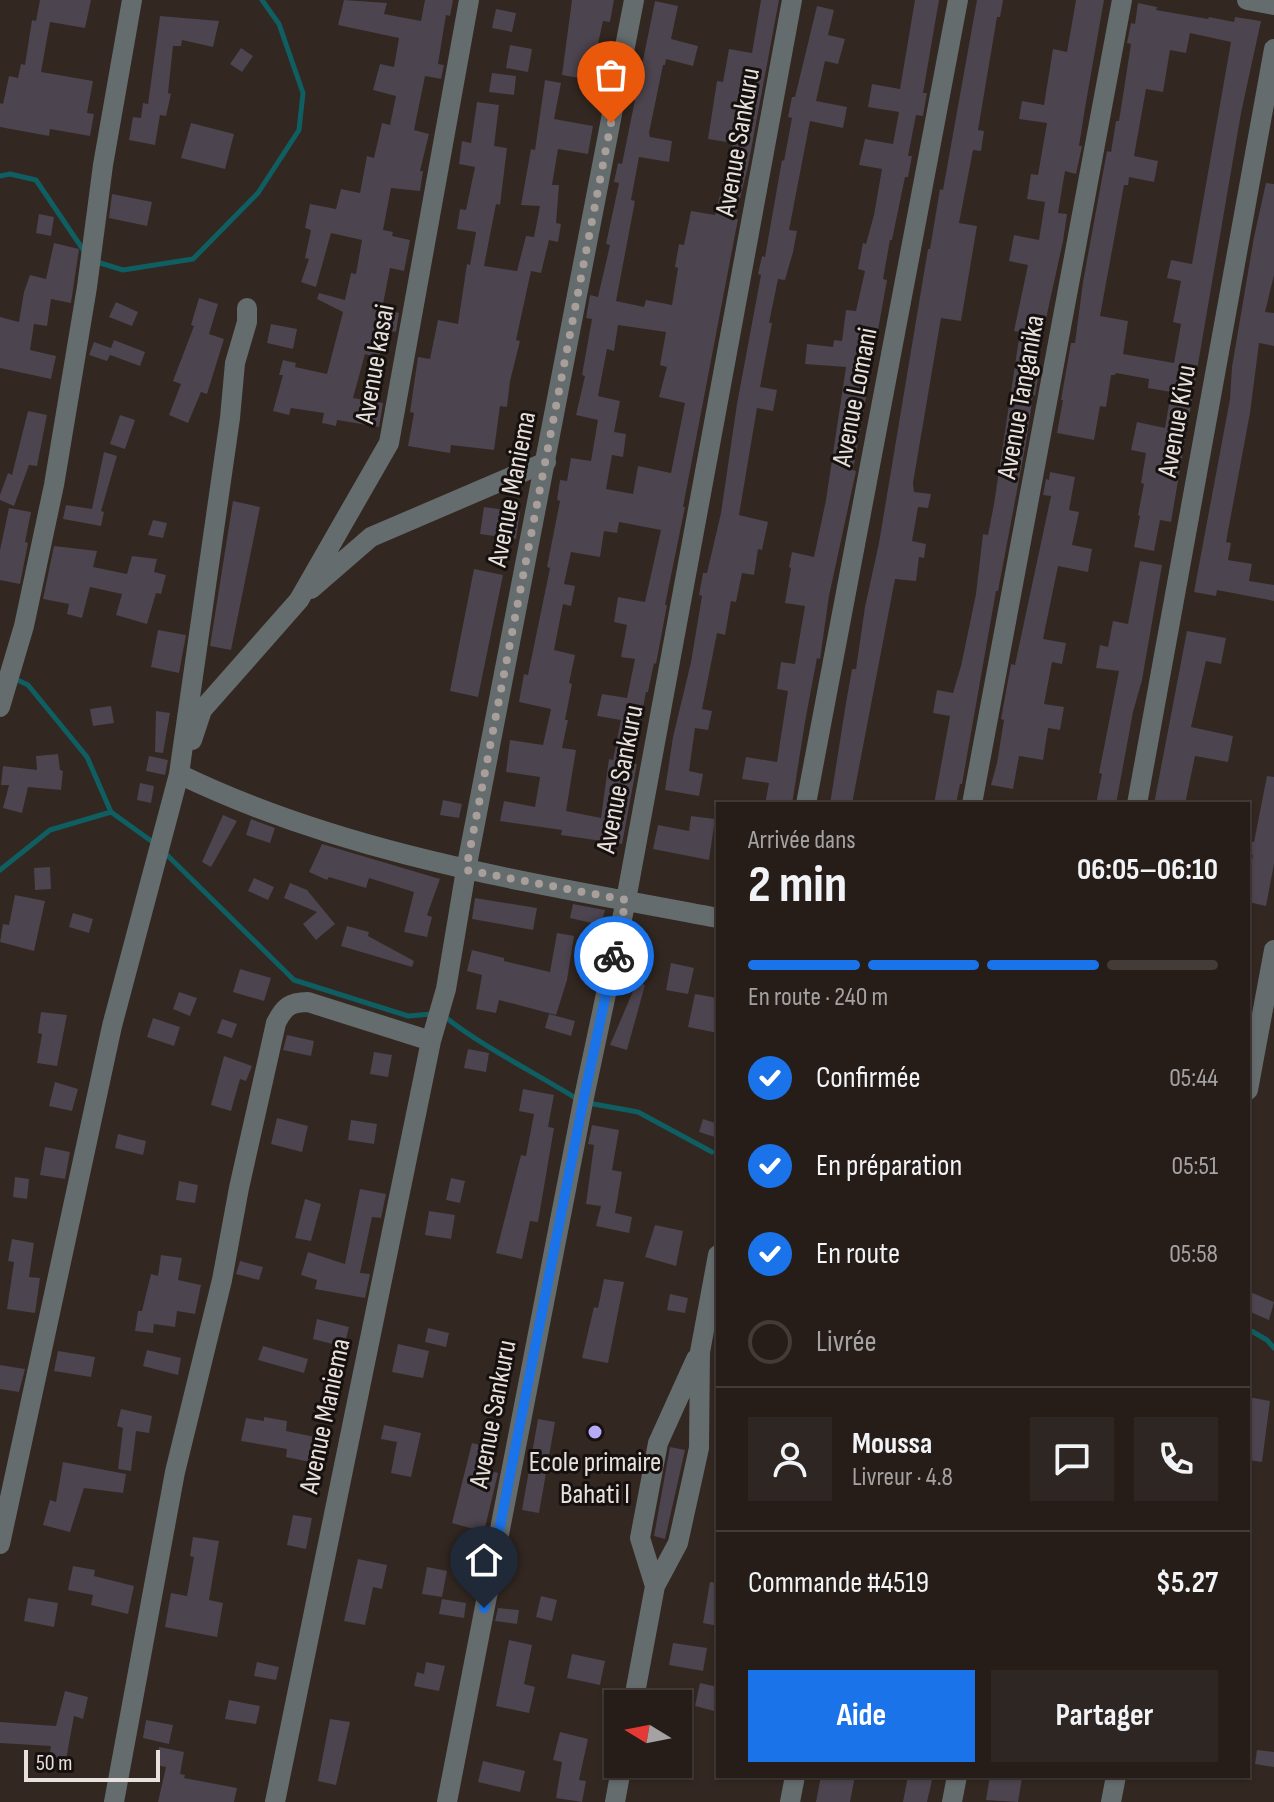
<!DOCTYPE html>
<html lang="fr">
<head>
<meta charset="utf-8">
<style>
  :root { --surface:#261d19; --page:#2e2622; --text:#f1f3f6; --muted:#a4a2a2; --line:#423b38; --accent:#1a73e8 }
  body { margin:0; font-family:"Sofia Sans Condensed",sans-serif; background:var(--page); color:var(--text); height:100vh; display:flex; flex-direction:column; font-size:30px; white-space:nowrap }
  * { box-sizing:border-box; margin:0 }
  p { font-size:26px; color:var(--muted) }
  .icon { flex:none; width:44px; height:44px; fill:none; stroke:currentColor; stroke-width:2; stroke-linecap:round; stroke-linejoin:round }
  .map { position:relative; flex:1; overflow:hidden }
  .drawer { position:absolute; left:716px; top:802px; width:534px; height:976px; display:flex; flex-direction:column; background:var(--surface); border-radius:0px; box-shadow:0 2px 6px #0004,0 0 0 2px var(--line) }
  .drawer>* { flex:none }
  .needle { width:52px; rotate:280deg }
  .tools { position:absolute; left:604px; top:1690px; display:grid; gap:16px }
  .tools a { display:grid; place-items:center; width:88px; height:88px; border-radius:0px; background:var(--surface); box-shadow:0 2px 6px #0004,0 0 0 2px var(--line); font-size:40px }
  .scale { position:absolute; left:24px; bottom:20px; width:136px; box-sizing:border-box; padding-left:8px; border:4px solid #e7e0dc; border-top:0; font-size:22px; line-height:28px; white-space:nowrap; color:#e7e0dc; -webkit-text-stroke:6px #16110f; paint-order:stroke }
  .pin { position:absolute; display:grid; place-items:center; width:68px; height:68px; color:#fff; margin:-82px -34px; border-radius:50% 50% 50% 0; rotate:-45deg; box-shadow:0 0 8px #0007 }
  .pin .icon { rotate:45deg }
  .courier { position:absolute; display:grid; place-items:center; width:80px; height:80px; margin:-40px; border:6px solid #1a73e8; border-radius:50%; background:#fff; color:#222; box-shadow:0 2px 10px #0007 }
  .head em { font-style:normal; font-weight:700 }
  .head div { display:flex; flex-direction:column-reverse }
  .head { display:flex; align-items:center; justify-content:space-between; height:136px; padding:0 32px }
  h1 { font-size:52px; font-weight:700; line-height:60px }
  .bar { display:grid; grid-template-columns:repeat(4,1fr); gap:12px 8px; align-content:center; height:96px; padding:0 32px }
  .bar i { height:10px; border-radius:6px; background:var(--line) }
  .bar .active { background:var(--accent) }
  .bar p { grid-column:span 4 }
  .line { display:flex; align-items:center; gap:20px; padding:0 32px; border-top:2px solid var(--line) }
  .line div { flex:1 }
  .round { display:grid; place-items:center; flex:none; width:84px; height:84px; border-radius:0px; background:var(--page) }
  ol { padding:0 32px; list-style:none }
  li { display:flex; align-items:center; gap:24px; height:88px }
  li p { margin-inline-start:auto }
  li .icon { padding:8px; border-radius:50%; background:var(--accent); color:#fff; stroke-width:4 }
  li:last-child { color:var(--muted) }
  li i { width:44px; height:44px; border:4px solid var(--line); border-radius:50% }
  .cta { display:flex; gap:16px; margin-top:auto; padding:16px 32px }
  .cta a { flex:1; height:92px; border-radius:0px; background:var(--accent); color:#fff; font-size:32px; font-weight:700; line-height:92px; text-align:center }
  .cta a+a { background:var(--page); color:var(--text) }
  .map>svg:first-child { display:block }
</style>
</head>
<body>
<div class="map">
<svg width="1274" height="1802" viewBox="0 0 1274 1802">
  <rect width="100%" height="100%" fill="#322721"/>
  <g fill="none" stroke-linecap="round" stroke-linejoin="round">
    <!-- stream -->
    <path stroke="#0f5e62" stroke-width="5" d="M0 176 10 174 36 180 84 251
      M97 262 123 270 193 259 258 193 299 130 303 93 279 24 262 0
      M13 678 28 685 87 757 111 812 154 843
      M164 852 294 980 408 1016 432 1014
      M0 870 50 830 111 812
      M445 1017C486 1049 534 1072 579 1100
      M588 1103 638 1112 712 1152
      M1248 1329 1267 1340 1274 1348"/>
  </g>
  <!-- building -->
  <path fill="#4c444e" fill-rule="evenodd" d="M40 0H91L85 28 50 22 41 72 93 81 87 113 94 114 90 136 50 129 49 136 0 127V103L3 104 9 76 18 78 21 64 25 65 32 20 36 21Z
    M344 0 387 3 384 14 421 21 425 0H453L450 16 446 15 438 64 444 65 441 79 425 76 414 130 429 134 420 171H423L420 191 391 188 383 230 393 232 392 236 410 240 404 271 390 268 382 309 399 313 396 332 386 330 379 358 365 354 353 398 383 403 379 427 337 420 336 426 322 423 324 413 291 408 289 415 273 411 283 375H279L283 360 296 363 295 367 327 374 343 312 317 299 319 293 345 300 351 273 356 274 362 240 331 233 316 287 301 282 309 259 305 258 311 230 305 228 310 204 336 209 341 189 360 193 367 156 374 158 382 123 390 125 396 96 373 90 380 64 394 67 399 38 338 25Z
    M572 0H614L610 22 603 21 590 80 562 75Z
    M761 0H779L748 166 735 219H738L683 507H685L665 605H667L656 664 654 663 648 692H646L638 733 632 763 637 764 622 844 561 835 562 830 500 821 504 801 535 807 540 777 506 772 510 740 543 745 551 709 519 702 524 674 528 675 550 568 547 567 560 501 557 500 560 480 567 481 571 458 591 461 598 420 576 415 585 376 582 375 592 319 586 318 590 295 598 297 610 245 606 244 619 183 614 182 618 163 622 164 655 1 678 6 671 39 698 46 693 66 666 59 665 65H663L649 133 650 137 672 141 669 162 639 157 631 200 635 201 616 301 644 307 646 300 672 305 678 268 675 267 679 244 684 245 691 211 715 215 733 143 708 139 717 81 723 82 729 49 752 53ZM618 325 666 332 660 365 667 367 659 397 685 403 671 473 638 466 633 494 606 489 612 455 623 457 626 434 614 432 620 401 598 396 607 349 614 351ZM619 522 661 530 645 602 618 597 614 622 627 625 621 657 635 659 627 698 602 694 597 716 621 720 613 760 609 759 601 818 566 811 576 750 562 748 568 720H565L572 684 569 683 575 655 554 650 563 604 571 606 575 586 564 584 571 552 600 557 604 531 617 533Z
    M915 0H939L923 93H927L923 116 916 115 908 156H912L908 177H905L892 240H890L883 279 887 280 853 470 856 471 829 596 820 659 817 658 805 722 792 804H765L769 783 742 779 746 757 777 762 788 691 777 689 781 662 795 664 805 606 785 603 791 568 789 567 792 552 814 557 826 500 846 367 805 364 807 344 833 347 834 340 842 341 846 310 856 311 865 271 858 269 863 243 866 244 874 215 882 169 859 165 865 139 893 144 899 112 868 107 872 84 900 89Z
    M977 0H1003L1000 17H997L978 130 984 131 981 151 973 150 959 223 977 226 961 321 941 318 913 483 914 492 931 494 928 508 918 507 912 541 926 544 924 558 919 557 916 581 895 579 852 804H830L846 703 852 669H856L865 607 879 543 928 249H930L940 189 943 190Z
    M1076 0H1104L1085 108 1079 146H1082L1076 174 1065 171 1058 213 1067 214 1063 241 1042 337 1037 371 1039 372 1035 396 1033 395 1026 443 998 591H996L962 784H960L956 804H934L950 716 933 713 937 690 953 693 961 666 976 594 983 534 988 535 994 504 1020 332 1014 331 1028 265 1009 261 1014 235 1039 240 1045 202 1027 199 1031 174 1038 175 1047 123 1019 119 1022 101 1044 105 1053 49 1067 52Z
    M1138 3 1157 7 1156 10 1208 19 1209 17 1234 22 1235 17 1261 21 1241 113 1171 522 1160 520 1154 551 1134 547 1140 516 1138 515 1144 484 1141 483 1146 453 1131 450 1137 422 1165 428 1171 392 1148 388 1149 379 1116 373 1115 375H1111L1106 407 1100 406 1094 440 1057 433 1063 400H1061L1071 343H1075L1083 282 1107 151 1111 152 1116 121H1119L1131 44 1127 43 1131 23 1135 24ZM1190 33 1231 42 1192 264 1171 260 1167 278 1181 281 1173 322 1181 324 1174 363 1123 354 1128 321 1100 316 1124 185H1128L1129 177 1154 182 1158 161 1134 156 1146 89 1163 92 1170 50 1186 53Z
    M817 6 834 10 828 35 845 39 838 64 825 61 816 101 847 107 843 128 810 121 789 230 797 231 793 252 785 280 778 279 769 323H772L760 387 777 390 773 411 757 408 739 515 768 522 762 550 758 549 754 575 742 573 736 602 731 601 725 635 717 633 702 709 712 711 708 730 695 728 689 771 703 774 699 796 665 790 673 737 691 662 702 596 699 595 703 573H707L721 513 737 404 761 275 758 274 762 256 765 257 782 160 784 161 792 118 788 117 792 97H795Z
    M496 9 516 13 512 32 492 28Z
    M160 16 219 21 213 47 182 40 181 46H173L168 93 171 94 166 116 160 115 155 145 129 140 133 117 141 118 143 103 148 104Z
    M510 45 532 49 528 72 506 68Z
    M241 48 253 56 242 72 230 64Z
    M492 73 516 76 514 95 489 92Z
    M545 80 561 83 554 119 593 126 588 154 558 149 552 185H559L556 223 561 224 558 242 549 240 541 273 531 271 516 340 520 341 510 381 507 407 500 406 494 450 451 445 450 453 408 446 414 413 410 412 418 357 430 359 438 320 458 324 467 264 470 265 476 232 457 229 460 209 466 210 475 167 459 164 462 141 471 143 477 102 499 105 494 146 507 148 500 205 496 204 484 266 517 271 526 236 534 237 540 206 521 205 531 149 535 150Z
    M191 123 234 134 225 169 181 158Z
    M1266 183 1274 184V275L1265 312 1274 313V346L1259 343 1250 413 1226 542 1231 543 1228 560 1252 564 1249 581 1274 585V601L1217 590 1216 596 1194 592 1230 399 1232 367 1254 237Z
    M112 194 152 202 147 226 109 218Z
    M39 214 54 217 51 236 36 233Z
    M54 243 79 249 71 303 51 299 47 326 34 324 30 350 56 356 51 379 0 368V317L19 322 24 292 30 275 46 279Z
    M199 298 218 304 209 334 224 339 207 394 201 392 188 423 169 415 181 384 173 381 194 326 191 325Z
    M116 302 138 312 132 326 109 317Z
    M271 324 297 329 293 349 267 343Z
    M114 340 145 352 140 366 110 355 107 361 89 355 94 342 111 348Z
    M28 411 47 415 37 466 29 465 14 506 0 500V495L8 473 12 475Z
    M120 415 135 420 125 449 110 444Z
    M104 452 117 456 101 511 104 512 101 526 63 519 66 505 92 509Z
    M1050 472 1075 477 1069 510 1079 512 1072 545 1092 549 1088 572 1058 566 1043 639 1066 643 1062 664 1052 662 1044 704 1064 707 1060 730 1048 728 1043 760 1019 756 1013 789 991 785 997 763 1004 720 1001 719 1011 664 1015 665 1051 496 1043 495 1046 479 1049 480Z
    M233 501 260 507 231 650 210 646Z
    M484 507 520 512 516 539 480 534Z
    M9 508 31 512 25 542 28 543 20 584 0 580V550Z
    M153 520 167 523 163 538 148 535Z
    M54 546 97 551 93 567 127 574 132 556 157 559 154 572 166 575 161 594 156 593 147 624 116 615 122 594 90 587 82 618 67 614 69 604 43 599Z
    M1140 561 1162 565 1142 680 1133 712 1116 804H1096L1102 774 1099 773 1119 671 1096 668 1100 645 1108 647 1113 621 1128 624Z
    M474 569 503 575 478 697 450 691Z
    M158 630 186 635 179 673 151 667Z
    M1187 631 1226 638 1221 664 1206 661 1191 727 1233 736 1228 762 1195 756 1185 804H1154Z
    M111 706 114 723 93 726 90 709Z
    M156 711 170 713 163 753 155 752Z
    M58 754 60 770 63 771 61 790 28 787 22 813 3 808 9 785H1L3 766 37 770 36 756Z
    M149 756 168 760 165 775 146 771Z
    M1267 776 1274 777V864L1266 906 1248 902V878L1253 855 1248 854V841L1254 842Z
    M140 783 154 786 151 803 137 800Z
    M443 800 462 804 459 818 440 815Z
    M223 815 237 821 211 867 202 862Z
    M691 816 715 819 709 860 653 849 658 825 689 831Z
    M251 819 275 828 270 843 246 835Z
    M322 844 440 879 427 915 432 917 427 937 404 932 414 892 369 878 366 888 329 877 327 880 309 872Z
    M50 867 51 889 35 890 34 868Z
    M254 878 274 887 268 900 248 891Z
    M290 883 307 890 335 924 316 940 303 924 317 912 284 898Z
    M15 895 45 901 34 951 0 942 3 924 9 925Z
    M475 898 537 908 533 930 472 919Z
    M573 904 605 910 601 925 570 918Z
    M73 913 93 919 89 933 69 927Z
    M347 926 369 932 368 936 414 961 412 967 341 946Z
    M557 933 574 936 567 980 556 1015 499 1000 496 1013 476 1009 482 975 467 971 472 950 504 958V961L550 972Z
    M671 963 694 968 688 994 666 990Z
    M240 969 271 978 264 1001 233 992Z
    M637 982 645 985 627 1050 610 1045Z
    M179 992 197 998 190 1016 173 1009Z
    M695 994 718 998V1033L688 1027Z
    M41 1012 67 1015 57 1066 37 1063 42 1034 38 1033Z
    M549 1014 575 1021 571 1036 545 1028Z
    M153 1018 180 1027 174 1046 147 1037Z
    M222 1019 237 1024 232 1038 217 1033Z
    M287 1035 314 1041 311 1056 283 1050Z
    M468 1049 489 1053 486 1072 464 1068Z
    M374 1052 392 1055 388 1077 370 1074Z
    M224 1056 252 1066 246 1081 240 1079 231 1111 211 1105Z
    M55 1082 78 1089 72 1111 49 1106Z
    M523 1089 554 1095 548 1127 554 1128 538 1222 530 1221 522 1259 496 1253 521 1155 526 1156 534 1114 519 1111Z
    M277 1118 308 1126 302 1152 271 1144Z
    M703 1119 718 1124V1138L699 1132Z
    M351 1120 377 1124 374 1144 348 1140Z
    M592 1125 619 1130 612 1170 622 1172 615 1213 632 1217 629 1233 596 1226 601 1206 586 1204 594 1145 588 1144Z
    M118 1134 146 1141 143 1155 115 1148Z
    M45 1147 70 1152 65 1179 40 1175Z
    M15 1177 29 1179 27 1199 13 1197Z
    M451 1178 465 1181 460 1203 446 1200Z
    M179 1181 198 1185 195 1203 176 1200Z
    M360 1189 386 1194 381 1218 372 1217 360 1273 370 1274 365 1298 315 1289 317 1280 301 1275 308 1252 345 1264Z
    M305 1199 321 1204 311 1241 295 1238Z
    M429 1211 455 1215 451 1239 425 1235Z
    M655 1225 683 1231 676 1266 645 1257Z
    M12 1239 34 1243 29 1277 40 1278 35 1313 7 1309 14 1262 8 1261Z
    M161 1255 182 1258 178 1280 201 1285 195 1314 177 1311 175 1327 154 1324 153 1333 135 1331 138 1311H142L151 1274 158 1276Z
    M240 1261 263 1267 259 1280 236 1274Z
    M604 1279 624 1282 608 1363 582 1358 594 1307 598 1308Z
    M1248 1291 1274 1302 1269 1320 1248 1311Z
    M670 1294 688 1298 685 1313 667 1310Z
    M317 1319 349 1327 344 1347 313 1339Z
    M428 1328 449 1333 446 1347 425 1342Z
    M398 1344 429 1351 423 1378 392 1372Z
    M263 1346 308 1359 304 1373 258 1360Z
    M147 1350 181 1358 178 1375 143 1366Z
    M58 1351 95 1357 91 1377 54 1371Z
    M0 1365 25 1369 19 1392 0 1389Z
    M1248 1397 1270 1401 1262 1462 1248 1460Z
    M121 1409 152 1416 149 1433 136 1431 131 1471 118 1469 123 1428 117 1426Z
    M264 1417 287 1421 286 1431 330 1440 325 1465 286 1457 287 1449 241 1441 246 1418 264 1421Z
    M538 1419 555 1422 539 1513 522 1510Z
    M384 1425 421 1433 411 1477 391 1473 397 1442 381 1439Z
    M472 1443 488 1447 484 1469 498 1473 484 1532 452 1523Z
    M670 1447 685 1450 665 1539 654 1536Z
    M63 1462 126 1474 123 1493 84 1488 70 1532 43 1525 50 1500 56 1502Z
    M293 1515 312 1518 306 1549 287 1545Z
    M193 1537 219 1541 209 1600 223 1603 217 1637 165 1627 171 1593 187 1596 194 1557 190 1556Z
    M358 1559 387 1565 382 1589 373 1587 365 1625 344 1621Z
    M73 1566 95 1570 94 1576 134 1586 128 1614 91 1605 93 1595 68 1590Z
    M427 1567 447 1571 442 1597 422 1594Z
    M710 1582 718 1583V1626L703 1623Z
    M541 1596 557 1600 552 1621 536 1617Z
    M28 1598 58 1603 54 1627 24 1621Z
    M442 1599 466 1603 464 1618 439 1614Z
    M498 1608 519 1610 517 1624 495 1621Z
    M509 1640 532 1645 524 1684 535 1687 529 1713 496 1706Z
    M673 1643 707 1648 703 1671 669 1665Z
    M572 1654 605 1661 600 1685 567 1678Z
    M257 1662 279 1667 276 1680 254 1676Z
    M426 1662 445 1666 439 1691 414 1686 417 1672 424 1674Z
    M700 1683 718 1687V1712L695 1706Z
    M65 1691 88 1697 83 1719 74 1716 66 1760 49 1757 51 1746 0 1743V1722L56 1726Z
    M229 1700 260 1706 256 1724 225 1719Z
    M330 1719 350 1722 336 1785 318 1781Z
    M146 1720 173 1725 169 1744 143 1738Z
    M560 1732 588 1739 579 1780 586 1781 582 1802 556 1798 562 1762 553 1760Z
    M159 1747 184 1752 180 1774 185 1775 184 1778 237 1788 234 1802H158L166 1767 156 1765Z
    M1257 1750 1274 1752V1767L1255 1764Z
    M483 1761 525 1771 520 1792 478 1782Z
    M821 1776H855L850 1802H816Z
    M908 1776H933L927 1802H903Z
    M990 1776 1022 1778 1018 1802 986 1800Z"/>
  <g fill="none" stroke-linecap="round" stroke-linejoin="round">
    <!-- minor -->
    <path stroke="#656c6d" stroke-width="20" d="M1247 0 1274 5
      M311 589 371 537 546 462
      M0 707 24 626 54 485 87 287 103 165 132 0
      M192 740 202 710 299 600 389 443 469 0
      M179 774C348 856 535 883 718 918
      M806 804 958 0
      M972 804 1122 0
      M1137 804 1274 49
      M1248 1090 1274 950
      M0 1544 112 1026 179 774 230 418 235 363 247 322V308
      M655 1586 640 1538 658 1443 696 1359
      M633 1704 655 1586 678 1543 699 1448 700 1352 718 1255
      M114 1802 175 1472 222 1280 239 1188 276 1023C284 1007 290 1002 308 1002L431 1041
      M275 1802 431 1041 446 989 466 870 634 0
      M447 1802 583 1102 626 900 792 0
      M615 1802 622 1764
      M790 1802 795 1776
      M952 1802 957 1776
      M1111 1802 1116 1776"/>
  </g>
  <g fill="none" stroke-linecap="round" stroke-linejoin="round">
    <!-- done -->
    <path stroke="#a89f9b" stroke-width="8" stroke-dasharray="0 14.4" d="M611 123 466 870 626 900 614 956"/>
    <!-- route -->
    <path stroke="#1a73e8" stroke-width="10" d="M484 1608 583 1102 614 956"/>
  </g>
  <!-- markers -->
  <circle fill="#b7abf7" stroke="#16110f" stroke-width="3" cx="595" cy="1432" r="8"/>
  <g text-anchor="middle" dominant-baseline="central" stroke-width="6" stroke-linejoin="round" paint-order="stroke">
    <!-- street labels -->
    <g font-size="28" fill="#e7e0dc" stroke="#16110f">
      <text transform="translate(738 142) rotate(-80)">Avenue Sankuru</text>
      <text transform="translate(375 364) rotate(-80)">Avenue kasai</text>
      <text transform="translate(855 397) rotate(-79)">Avenue Lomani</text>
      <text transform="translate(1021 397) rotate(-80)">Avenue Tanganika</text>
      <text transform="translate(1177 421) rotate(-80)">Avenue Kivu</text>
      <text transform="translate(512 489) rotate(-79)">Avenue Maniema</text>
      <text transform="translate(620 779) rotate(-79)">Avenue Sankuru</text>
      <text transform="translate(493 1414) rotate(-79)">Avenue Sankuru</text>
      <text transform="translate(325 1416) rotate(-78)">Avenue Maniema</text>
    </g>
    <!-- poi labels -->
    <g font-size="28" fill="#e7e0dc" stroke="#16110f">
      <text x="595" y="1462">Ecole primaire<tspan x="595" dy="32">Bahati I</tspan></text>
    </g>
  </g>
</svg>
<div class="tools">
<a><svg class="needle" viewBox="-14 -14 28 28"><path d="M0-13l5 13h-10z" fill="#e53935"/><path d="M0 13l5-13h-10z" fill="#a4a2a2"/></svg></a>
</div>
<div class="scale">50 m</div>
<div class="pin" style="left:611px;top:123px;background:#ea580c"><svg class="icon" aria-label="bag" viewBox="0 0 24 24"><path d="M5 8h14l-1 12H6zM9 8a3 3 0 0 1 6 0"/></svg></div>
<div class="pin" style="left:484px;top:1608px;background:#1f2937"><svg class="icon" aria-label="home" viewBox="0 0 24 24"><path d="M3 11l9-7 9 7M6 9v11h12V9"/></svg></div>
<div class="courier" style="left:614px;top:956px"><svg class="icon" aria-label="bike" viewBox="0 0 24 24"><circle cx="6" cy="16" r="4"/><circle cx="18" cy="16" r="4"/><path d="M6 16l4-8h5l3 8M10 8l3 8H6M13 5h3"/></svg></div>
<section class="drawer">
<div class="head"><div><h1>2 min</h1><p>Arrivée dans</p></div><em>06:05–06:10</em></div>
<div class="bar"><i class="active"></i><i class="active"></i><i class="active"></i><i></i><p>En route · 240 m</p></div>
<ol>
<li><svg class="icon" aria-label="check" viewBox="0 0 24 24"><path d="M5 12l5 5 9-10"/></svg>Confirmée<p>05:44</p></li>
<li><svg class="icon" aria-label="check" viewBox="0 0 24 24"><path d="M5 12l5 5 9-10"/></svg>En préparation<p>05:51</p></li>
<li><svg class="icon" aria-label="check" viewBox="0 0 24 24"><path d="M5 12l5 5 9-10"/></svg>En route<p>05:58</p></li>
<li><i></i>Livrée</li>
</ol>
<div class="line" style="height:144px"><a class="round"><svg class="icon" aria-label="person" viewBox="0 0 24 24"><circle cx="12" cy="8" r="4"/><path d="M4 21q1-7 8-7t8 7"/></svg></a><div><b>Moussa</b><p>Livreur · 4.8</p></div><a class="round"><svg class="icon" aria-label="chat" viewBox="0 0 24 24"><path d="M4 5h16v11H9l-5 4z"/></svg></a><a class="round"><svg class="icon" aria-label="phone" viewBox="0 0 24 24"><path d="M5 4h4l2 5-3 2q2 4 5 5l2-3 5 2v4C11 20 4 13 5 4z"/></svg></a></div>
<div class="line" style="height:104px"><div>Commande #4519</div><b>$5.27</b></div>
<div class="cta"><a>Aide</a><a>Partager</a></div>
</section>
</div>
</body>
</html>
